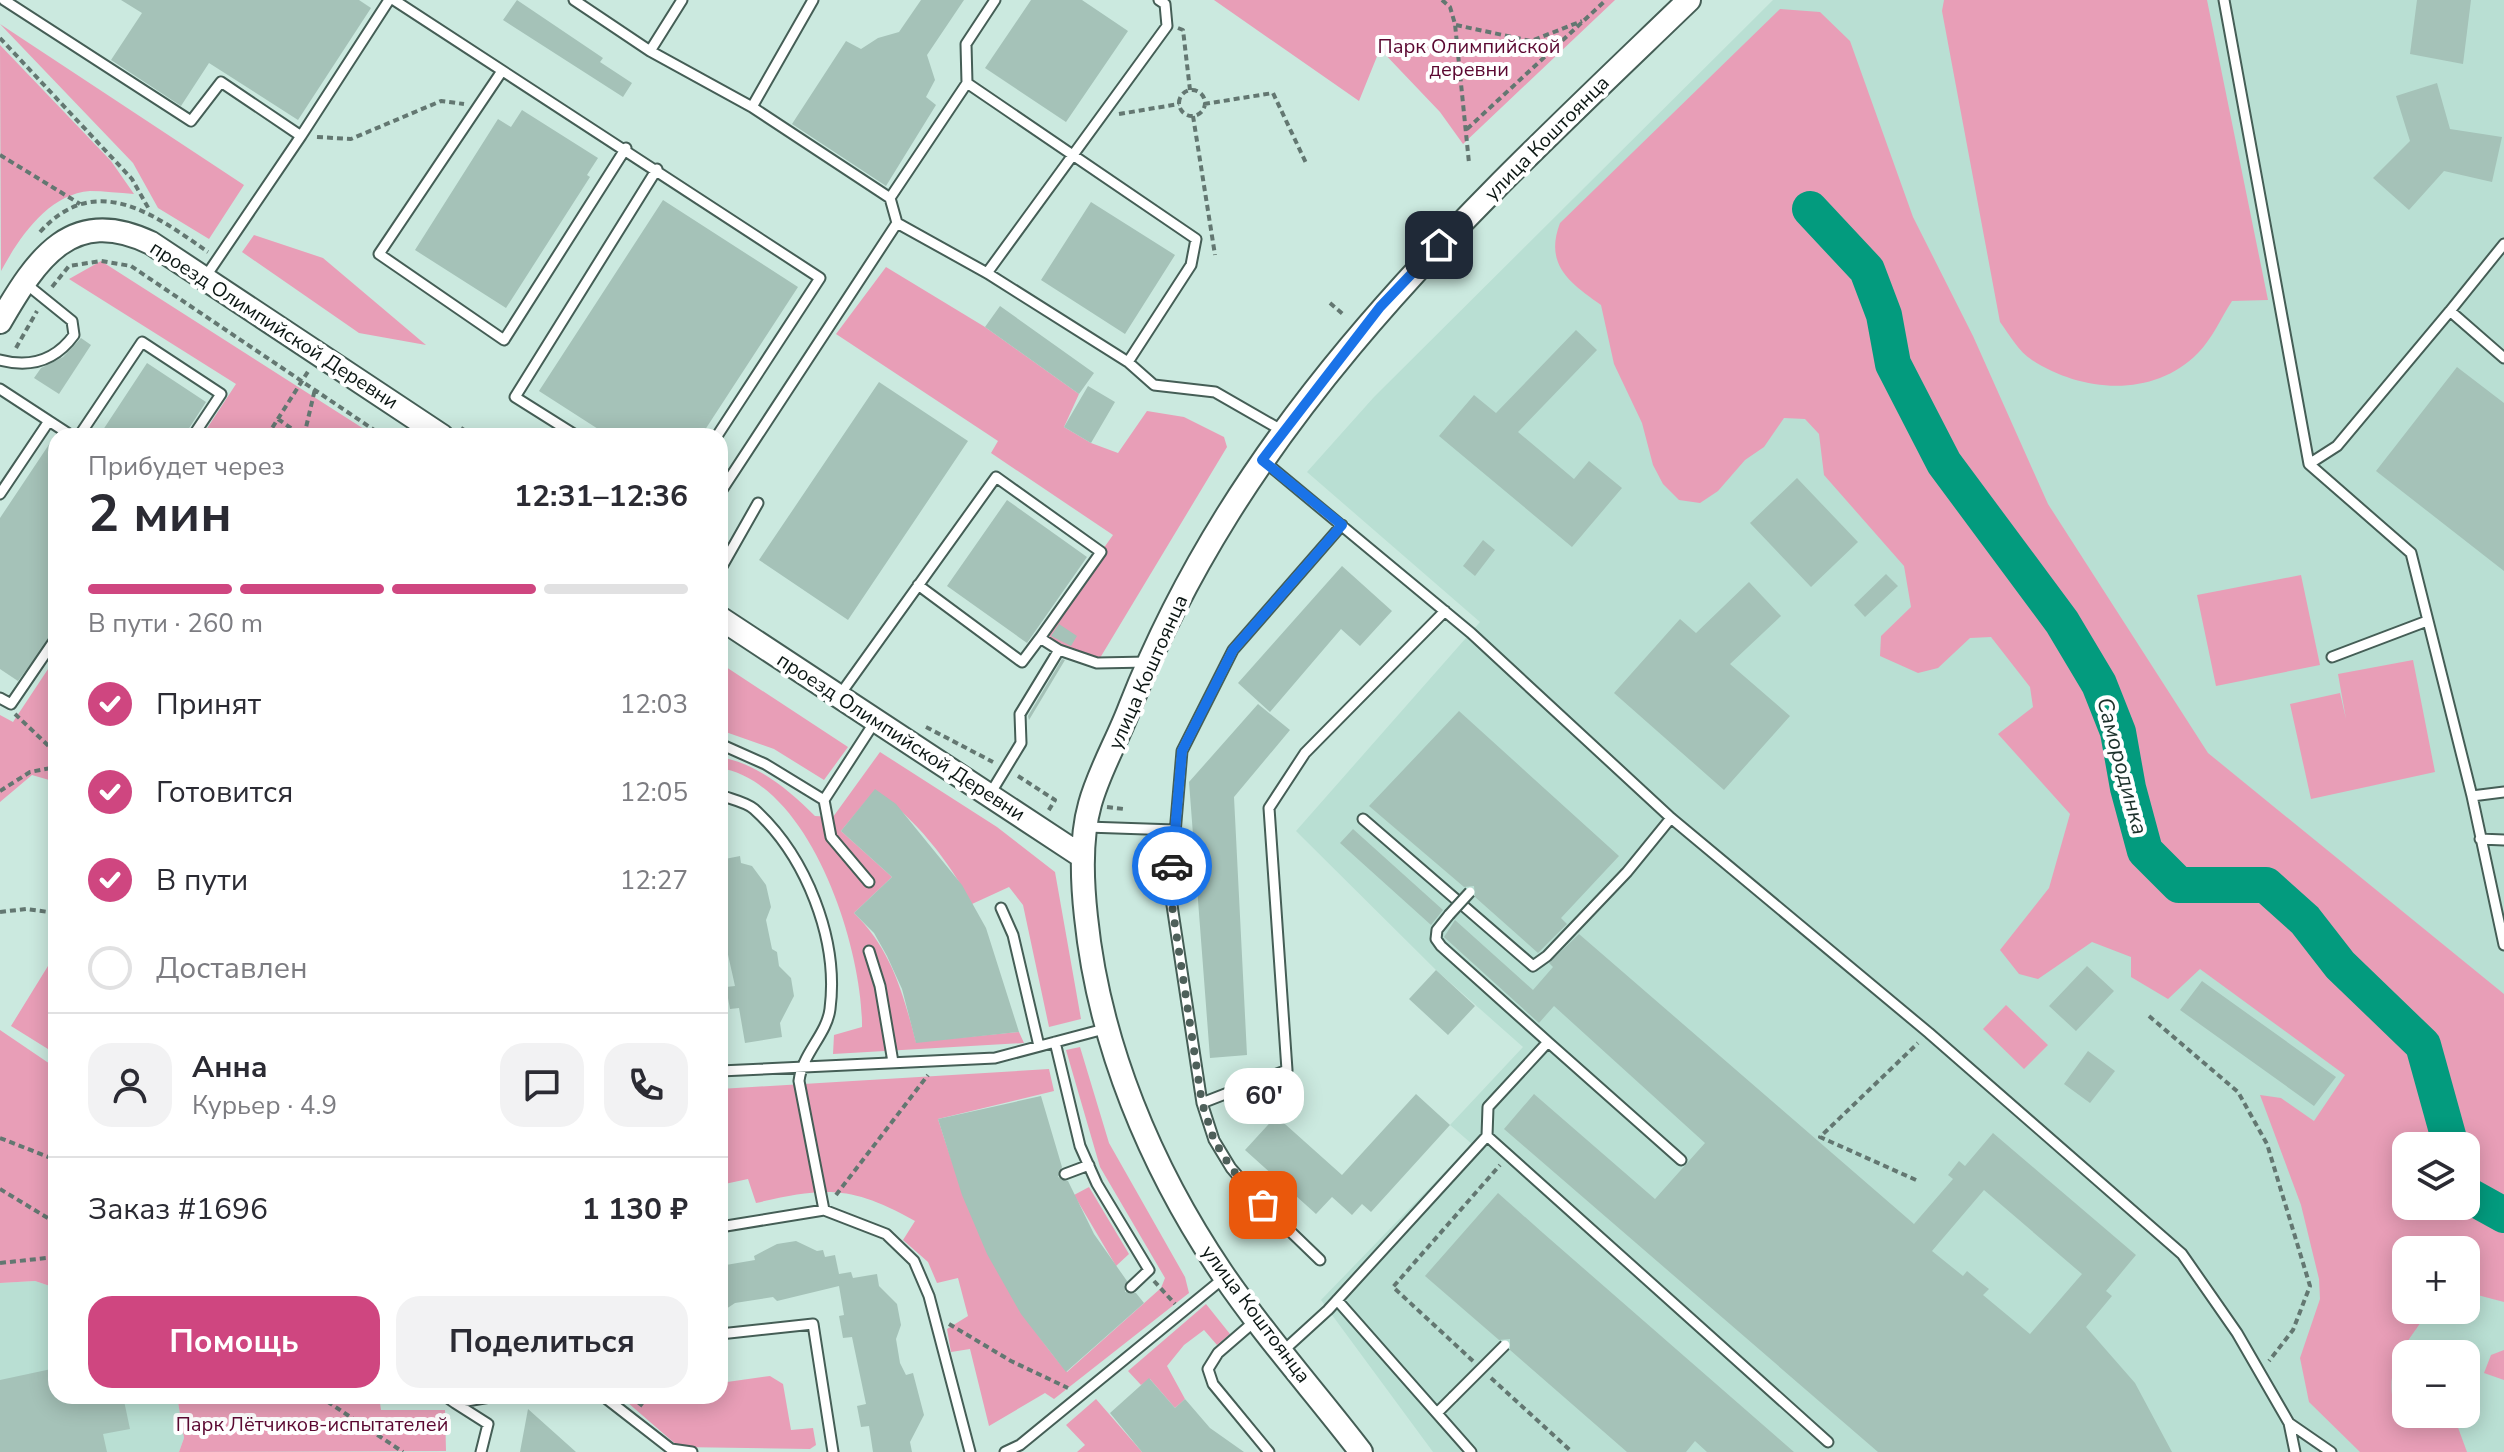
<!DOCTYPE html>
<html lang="ru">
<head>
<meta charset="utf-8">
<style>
  :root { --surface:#fff; --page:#f2f2f3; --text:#2b2b33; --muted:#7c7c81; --line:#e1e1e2; --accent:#cf4680 }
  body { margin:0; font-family:"Nunito Sans",sans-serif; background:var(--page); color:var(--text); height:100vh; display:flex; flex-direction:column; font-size:30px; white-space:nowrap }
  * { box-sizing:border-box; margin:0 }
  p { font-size:26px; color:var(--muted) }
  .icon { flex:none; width:44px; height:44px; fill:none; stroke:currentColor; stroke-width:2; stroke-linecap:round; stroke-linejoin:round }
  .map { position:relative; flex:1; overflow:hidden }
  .panel { position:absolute; left:48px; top:428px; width:680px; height:976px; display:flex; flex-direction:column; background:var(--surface); border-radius:24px; box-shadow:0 4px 20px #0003 }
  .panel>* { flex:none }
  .tools { position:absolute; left:2392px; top:1132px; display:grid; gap:16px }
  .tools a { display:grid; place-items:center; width:88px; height:88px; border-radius:16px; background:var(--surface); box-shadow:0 4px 20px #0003; font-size:40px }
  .pin { position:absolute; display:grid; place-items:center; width:68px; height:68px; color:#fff; margin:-34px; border-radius:16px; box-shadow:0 4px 12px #0006 }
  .courier { position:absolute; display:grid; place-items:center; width:80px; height:80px; margin:-40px; border:6px solid #1a73e8; border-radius:50%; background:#fff; color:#222; box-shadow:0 2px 10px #0007 }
  .bubble { position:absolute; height:56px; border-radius:24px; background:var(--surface); box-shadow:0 4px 20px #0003; font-size:26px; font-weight:700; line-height:56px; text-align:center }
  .summary em { font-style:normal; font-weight:700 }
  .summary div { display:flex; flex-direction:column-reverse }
  .summary { display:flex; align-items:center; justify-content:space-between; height:136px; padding:0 40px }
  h1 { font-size:52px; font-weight:700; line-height:60px }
  .bar { display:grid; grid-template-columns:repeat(4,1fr); gap:12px 8px; align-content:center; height:96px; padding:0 40px }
  .bar i { height:10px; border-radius:6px; background:var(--line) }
  .bar .active { background:var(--accent) }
  .bar p { grid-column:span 4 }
  .line { display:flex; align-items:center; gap:20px; padding:0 40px; border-top:2px solid var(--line) }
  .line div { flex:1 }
  .round { display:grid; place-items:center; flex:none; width:84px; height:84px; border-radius:24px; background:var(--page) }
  ol { padding:0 40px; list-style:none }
  li { display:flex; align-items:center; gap:24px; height:88px }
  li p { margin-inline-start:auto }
  li .icon { padding:8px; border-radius:50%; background:var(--accent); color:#fff; stroke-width:4 }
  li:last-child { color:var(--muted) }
  li i { width:44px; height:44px; border:4px solid var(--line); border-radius:50% }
  .primary-button { display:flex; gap:16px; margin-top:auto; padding:16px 40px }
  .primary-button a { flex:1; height:92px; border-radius:24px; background:var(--accent); color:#fff; font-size:32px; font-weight:700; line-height:92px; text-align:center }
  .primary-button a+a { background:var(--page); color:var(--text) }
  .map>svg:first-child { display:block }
</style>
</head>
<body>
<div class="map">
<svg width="2504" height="1452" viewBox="0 0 2504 1452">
  <rect width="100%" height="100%" fill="#cbe9df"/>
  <!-- built -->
  <path fill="#b9dfd3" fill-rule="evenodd" d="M1773 0H2504V1452H1433L1321 1300 1472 1144 1450 1125 1523 1047 1436 970 1296 831 1480 622 1307 472 1374 397ZM2406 1146H2466V1206H2406ZM2406 1250H2466V1310H2406ZM2406 1354H2466V1414H2406Z
    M35 1281 56 1288V1396H177L184 1438 179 1452H0V1283Z"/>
  <!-- green -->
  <path fill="#e89eb7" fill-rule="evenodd" d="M1214 0H1615L1463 144 1440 112 1380 49 1359 101Z
    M1944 0H2207L2268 300 2232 301C2221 318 2212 339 2198 353 2153 399 2081 392 2032 360 2019 352 2009 334 2000 322L1942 11Z
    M1780 9 1820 12 1850 41 1913 217 1973 336 2048 504 2208 753 2504 994V1302L2466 1292V1250H2406V1310H2429C2410 1340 2385 1364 2393 1400L2406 1403V1414H2453L2467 1452H2360L2309 1402 2300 1358 2320 1299 2319 1279 2301 1205 2260 1095 2281 1098 2314 1121 2345 1075 2200 969 2168 999 2131 977V957L2092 942 2038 979 2019 974 2000 950 2049 888 2070 814 1998 734 2033 707 2030 687 1991 637 1970 638 1938 668 1918 673 1880 656 1881 636 1911 607 1904 566 1824 475 1819 434 1805 419 1784 418 1764 447 1745 460 1718 491 1700 503 1679 500 1663 484 1653 465 1642 423 1614 364 1601 305C1570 283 1544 265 1560 223ZM2406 1146H2466V1206H2406Z
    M0 24 244 185 209 239 158 208 133 163Z
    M0 45 111 161 134 194C119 193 104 191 90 191 48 194 19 238 1 271Z
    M254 235 323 258 426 345 359 333 242 252Z
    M101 261 375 436H202L236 384 69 279Z
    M886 267 985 327 1079 394 1064 427 1091 443 1118 453 1147 411 1184 417 1224 437 1227 447 1097 663 1040 638 1113 535 991 453 998 441 836 334Z
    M2301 575 2320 665 2216 686 2197 595Z
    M56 657V782L32 775 0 802V715L13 722Z
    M2413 660 2435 772 2311 799 2290 704 2340 693 2346 719 2338 674Z
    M720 663 848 747 824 780 774 749 720 730Z
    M880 752 997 827 1055 872 1081 1019 1049 1027 1023 905 1009 887 972 904C949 861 915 818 875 790L841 831 892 877 854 913C891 949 903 993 916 1042L1019 1032 1024 1043 833 1054 834 1035 862 1027C863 949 811 783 720 768V757C758 764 788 789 815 816L833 817Z
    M56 953V1054L11 1026Z
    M2006 1005 2048 1045 2024 1069 1983 1029Z
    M0 1030 56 1068V1288L35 1281 0 1283Z
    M1080 1047 1109 1143 1185 1277 1189 1293 1054 1399 1045 1393 989 1426 970 1349 951 1352 947 1329 968 1316 958 1278 937 1283 928 1262 903 1240 915 1221C851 1185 825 1187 756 1203L748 1179 720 1185V1089L1049 1069 1054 1091 938 1119C969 1217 999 1292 1067 1372L1161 1288 1165 1278 1100 1167 1066 1050Z
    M1089 1187 1129 1254 1116 1266 1074 1195Z
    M1206 1304 1230 1334 1217 1345 1204 1330 1184 1345 1167 1366 1185 1399 1175 1408 1150 1379 1141 1385 1128 1371Z
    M2504 1350V1380L2484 1373 2491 1355Z
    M770 1376 783 1384 791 1430 813 1428 816 1445 810 1449 679 1447 620 1396H720V1383Z
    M177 1396H379L381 1410H445L446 1451 179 1452 184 1438Z
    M1096 1399 1142 1452H1077L1085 1445 1066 1425Z"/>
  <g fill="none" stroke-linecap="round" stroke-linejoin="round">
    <!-- river -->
    <path stroke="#039b7e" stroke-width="36" d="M1810 209 1867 270 1884 315 1893 364 1944 463 2062 622 2099 684 2118 732 2128 788 2145 851 2179 885H2266L2305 920 2340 965 2423 1045 2451 1146
      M2466 1194 2504 1215"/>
  </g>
  <!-- building -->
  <path fill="#a5c2b8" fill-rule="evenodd" d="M121 0H359L371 8 298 120 209 63 181 106 111 60 142 13Z
    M517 0 603 58 600 62 632 83 623 97 503 20Z
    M921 0H964L927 55 935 80 926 97 936 105 886 186 792 124 846 41 861 49 878 38 899 32Z
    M1031 0H1082L1128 31 1066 122 985 68Z
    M2417 0H2471L2463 64 2410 54Z
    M2437 83 2450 129 2502 137 2492 182 2444 171 2409 210 2373 178 2410 141 2396 96Z
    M522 110 598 158 587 175 590 177 506 308 415 250 498 119 511 127Z
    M663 200 798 287 701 436H609L539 391Z
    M1091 202 1175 255 1125 334 1041 280Z
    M1000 306 1094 373 1079 394 985 327Z
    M1576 330 1597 350 1518 432 1574 479 1589 461 1622 488 1572 547 1439 436 1474 395 1496 413Z
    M81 338 91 345 59 394 34 378 41 368 63 357Z
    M147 363 206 402 184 436H99Z
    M2457 367 2504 403V571L2376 471Z
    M879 382 968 441 848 620 759 560Z
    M1088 386 1115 402 1091 443 1064 427Z
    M56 434V630L18 681 0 669V518Z
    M1797 478 1858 542 1811 587 1750 523Z
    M1007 500 1087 557 1027 643 947 586Z
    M1483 540 1495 550 1475 576 1463 566Z
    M1342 566 1392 611 1360 646 1341 629 1270 712 1238 683Z
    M1886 574 1898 586 1865 617 1854 605Z
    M1749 582 1781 616 1730 664 1790 716 1724 790 1614 693 1680 619 1696 633Z
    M1059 624 1077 636 1071 646 1051 636Z
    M1062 659 1065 660 1029 720 1028 716Z
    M1258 704 1290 730 1234 797 1247 1055 1210 1058 1189 782Z
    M1459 711 1619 856 1561 918 1567 924 1538 953 1475 897 1474 886 1464 887 1369 806Z
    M875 789 896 804 962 885 986 928 1019 1032 916 1043 902 989 887 956 874 933 854 913 892 877 841 831Z
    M1353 829 1443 910 1431 925 1340 843Z
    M740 856 741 863 752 866 766 885 771 907 766 920 772 949 777 952 779 966 791 978 794 996 780 1023 782 1037 745 1043 739 1008 730 1009 726 987 735 986 720 919V860Z
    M1455 920 1533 990 1553 967 1549 963 1579 934 1914 1224 1953 1179 1948 1175 1959 1161 1965 1166 1993 1133 2136 1255 2106 1291 2112 1296 2086 1327 2135 1383 2172 1452H1878L1504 1129 1534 1094 1655 1199 1705 1143 1554 1006 1539 1023 1444 937ZM1984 1190 2082 1274 2030 1334 1983 1295 1989 1289 1980 1282 1967 1271 1963 1276 1932 1251Z
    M2087 966 2114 991 2076 1031 2049 1006Z
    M1436 970 1475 1006 1448 1035 1409 999Z
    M2202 981 2336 1077 2314 1106 2180 1010Z
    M2088 1051 2115 1071 2090 1103 2064 1084Z
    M1416 1094 1450 1125 1371 1212 1362 1204 1352 1215 1332 1197 1316 1214 1245 1150 1276 1116 1342 1175Z
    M1041 1096 1062 1167 1058 1177 1068 1181 1094 1234 1127 1281 1125 1292 1136 1293 1144 1303 1066 1372 1021 1314 987 1254 962 1195 938 1119Z
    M1498 1193 1543 1233 1794 1452H1707L1695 1441 1686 1452H1627L1510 1350V1339L1499 1340 1425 1276Z
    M796 1241 817 1251 823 1250 825 1257 835 1255 839 1274 851 1272 853 1278 877 1274 879 1286 897 1304 901 1325 896 1339 900 1363 906 1375 913 1373 924 1415 910 1442 912 1452H873L869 1426 861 1427 857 1406 866 1404 852 1337 843 1338 839 1316 844 1315 839 1286 777 1301 773 1297 735 1303 720 1313V1266L755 1260 754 1256 777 1244Z
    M56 1368V1396H123L130 1429 103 1434 107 1452H0V1380Z
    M1149 1378 1175 1408 1185 1399 1210 1428 1244 1452H1142L1110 1413Z
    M528 1409 576 1452H520Z"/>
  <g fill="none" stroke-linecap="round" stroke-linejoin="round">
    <!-- service casing -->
    <g stroke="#455e56" stroke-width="13">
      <path id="service" d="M4 0 191 121 221 82 301 136 204 279
        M394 0 820 278 717 436
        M574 0 650 51 752 107
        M813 0 752 107 890 198
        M995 0 966 44 967 83 890 198 897 223 987 273 1128 362 1154 385 1215 392 1283 431
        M2224 0 2309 464 2411 553 2472 796 2504 945
        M650 51 682 0
        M502 71 379 254 504 340 626 148
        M967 83 1196 239 1191 265 1128 362
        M301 136 389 0
        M987 273 1167 26 1165 4 1159 0
        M2450 311 2504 244
        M0 360C30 368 55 361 74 335L72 321 25 283
        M0 389 72 436
        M79 436 142 342 221 394 193 436
        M577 436 515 397 657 169
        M1265 462 1471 633 1671 818 1929 1033 2182 1254 2237 1333 2289 1423 2295 1452
        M2309 464 2337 446 2450 311 2504 358
        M720 493 897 223
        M0 494 49 421
        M720 570 758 503
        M918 585 1022 662 1040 638
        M2332 657 2427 621
        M839 696 996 477 1101 552 1040 638 1059 650
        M0 698 11 704 56 638
        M720 744 765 764 824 800 874 723
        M990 794 1021 743 1020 714 1059 650 1097 663 1148 662
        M720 795C730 799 746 802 754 809 806 856 839 939 830 1009 827 1034 802 1054 799 1081L824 1210
        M2472 796 2504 792
        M824 800 831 837 869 882
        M1363 819 1533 966 1547 956 1627 872 1671 818
        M1087 827 1175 830
        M2480 839 2504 840
        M1001 908 1013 935 1039 1046
        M1449 915 1437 930 1436 939 1441 946 1548 1042 1488 1107 1487 1136 1828 1442
        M869 951 880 986 893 1062
        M1055 1042 1080 1146 1097 1184 1149 1270 1131 1287
        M1548 1042 1681 1160
        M720 1071 995 1058 1108 1028
        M1202 1103 1287 1070 1269 808 1305 753 1445 611
        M1065 1174 1089 1165
        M720 1227 824 1210 886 1234 914 1261 929 1296 970 1452
        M1320 1260 1263 1205 1231 1168 1214 1140 1202 1103 1170 892 1182 751 1233 650 1342 525
        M1337 1300 1471 1452
        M1255 1321 1218 1353 1208 1369 1213 1384 1269 1452
        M720 1334 813 1324 833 1452
        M1283 1351 1328 1310 1487 1136
        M445 1396 455 1403 496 1396
        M603 1396 671 1449 692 1452
        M455 1403 488 1424 481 1452
        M1437 1413 1453 1397
        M2289 1423 2331 1452
        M1005 1452 1020 1445 1225 1277"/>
    </g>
    <!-- tertiary casing -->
    <g stroke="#455e56" stroke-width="26">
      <path id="tertiary" d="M0 322C37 258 72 205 151 243L442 436
        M720 618 1083 857
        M1361 1452C1315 1392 1264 1335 1222 1273 1151 1168 1099 1044 1086 917 1082 881 1080 839 1090 804 1099 771 1118 739 1130 707 1246 413 1467 214 1689 0"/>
    </g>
    <!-- path -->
    <path stroke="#637771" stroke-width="4" stroke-dasharray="6 4" stroke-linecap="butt" d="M1442 0 1450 7 1455 24 1469 163
      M1456 25 1531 41 1582 21
      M1178 28 1183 30 1190 90
      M0 38 132 179 150 211
      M1179 103a13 13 0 1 1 26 0a13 13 0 1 1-26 0Z
      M1204 104 1273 93 1306 163
      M1119 114 1179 104
      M1193 116 1215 255
      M1467 129 1606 0
      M317 137 351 139 441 101 464 104
      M0 155 80 204
      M40 232C96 170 155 215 208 252
      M52 287 69 266 101 261 131 266 383 436
      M1330 303 1344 315
      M16 348 37 311
      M278 419 302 436
      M461 428 474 436
      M267 436 309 370
      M304 436 315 389
      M15 714 56 753
      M926 727 993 762
      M1018 776 1055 800 1047 813
      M0 791 30 772 56 767
      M1107 807 1124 809
      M0 912 26 909 56 913
      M2149 1016 2238 1092 2267 1144 2310 1286 2293 1330 2269 1361
      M0 1138 56 1160
      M1916 1180 1820 1137 1918 1043
      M0 1189 56 1223
      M836 1195 928 1075
      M0 1263 56 1257
      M1154 1281 1175 1304
      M949 1324 1011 1361 1068 1388
      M1473 1361 1393 1287 1500 1165
      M1491 1378 1572 1452
      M319 1396 403 1452
      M630 1396 644 1407"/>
    <!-- service -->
    <use href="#service" stroke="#fff" stroke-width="9"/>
    <!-- tertiary -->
    <use href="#tertiary" stroke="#fff" stroke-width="22"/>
    <!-- service-bridge casing -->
    <g stroke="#455e56" stroke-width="13" stroke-linecap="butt">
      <path id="service-bridge" d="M1449 915 1470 892
        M1453 1397 1505 1345"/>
    </g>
    <!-- service-bridge -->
    <use href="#service-bridge" stroke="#fff" stroke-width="9"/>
  </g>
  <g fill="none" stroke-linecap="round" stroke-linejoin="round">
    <!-- done -->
    <path stroke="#4e605a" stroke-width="8" stroke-dasharray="0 14.4" d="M1172 866 1170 892 1202 1103 1214 1140 1231 1168 1263 1205"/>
    <!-- route -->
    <path stroke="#1a73e8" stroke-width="10" d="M1172 866 1182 751 1233 650 1342 525 1262 460 1380 307 1439 245"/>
  </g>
  <g text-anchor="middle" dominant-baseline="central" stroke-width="8" stroke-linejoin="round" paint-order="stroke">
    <!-- park labels -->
    <g font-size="20" fill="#5b0831" stroke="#fff">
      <text x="1469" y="46">Парк Олимпийской<tspan x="1469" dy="23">деревни</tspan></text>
      <text x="312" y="1424">Парк Лётчиков-испытателей</text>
    </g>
    <!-- street labels -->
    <g font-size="20" fill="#0b1613" stroke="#fff">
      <text transform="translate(1547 138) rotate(-45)">улица Коштоянца</text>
      <text transform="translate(274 325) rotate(33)">проезд Олимпийской Деревни</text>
      <text transform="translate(1148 672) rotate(-66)">улица Коштоянца</text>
      <text transform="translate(901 737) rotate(33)">проезд Олимпийской Деревни</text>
      <text transform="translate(1256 1314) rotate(53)">улица Коштоянца</text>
    </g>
    <!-- water labels -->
    <g font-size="22" font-style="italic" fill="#1c312b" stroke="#fff">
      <text transform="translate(2122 766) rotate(75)">Самородинка</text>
    </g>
  </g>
</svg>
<div class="tools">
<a><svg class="icon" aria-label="layers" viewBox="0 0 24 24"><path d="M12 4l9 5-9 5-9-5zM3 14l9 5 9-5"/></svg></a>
<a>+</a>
<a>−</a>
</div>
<div class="pin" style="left:1263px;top:1205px;background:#ea580c"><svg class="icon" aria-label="bag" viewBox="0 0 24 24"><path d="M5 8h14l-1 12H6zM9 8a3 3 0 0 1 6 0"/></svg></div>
<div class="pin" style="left:1439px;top:245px;background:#1f2937"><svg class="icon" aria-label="home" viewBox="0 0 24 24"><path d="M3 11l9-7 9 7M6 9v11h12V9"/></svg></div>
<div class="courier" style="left:1172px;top:866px"><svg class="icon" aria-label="car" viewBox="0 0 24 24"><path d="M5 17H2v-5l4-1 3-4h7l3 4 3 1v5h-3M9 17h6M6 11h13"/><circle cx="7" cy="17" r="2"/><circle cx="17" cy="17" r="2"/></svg></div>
<div class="bubble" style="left:1224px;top:1068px;width:80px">60'</div>
<section class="panel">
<div class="summary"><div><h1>2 мин</h1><p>Прибудет через</p></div><em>12:31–12:36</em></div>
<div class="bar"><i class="active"></i><i class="active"></i><i class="active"></i><i></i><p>В пути · 260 m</p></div>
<ol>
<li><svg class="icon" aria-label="check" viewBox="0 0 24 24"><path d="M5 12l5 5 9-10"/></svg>Принят<p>12:03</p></li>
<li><svg class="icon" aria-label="check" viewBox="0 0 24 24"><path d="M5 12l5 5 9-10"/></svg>Готовится<p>12:05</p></li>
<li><svg class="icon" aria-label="check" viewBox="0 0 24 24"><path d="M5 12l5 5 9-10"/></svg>В пути<p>12:27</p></li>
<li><i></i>Доставлен</li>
</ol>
<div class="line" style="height:144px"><a class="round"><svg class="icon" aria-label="person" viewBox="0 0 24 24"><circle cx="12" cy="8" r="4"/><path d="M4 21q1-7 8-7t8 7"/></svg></a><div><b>Анна</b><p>Курьер · 4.9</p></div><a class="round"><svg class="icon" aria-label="chat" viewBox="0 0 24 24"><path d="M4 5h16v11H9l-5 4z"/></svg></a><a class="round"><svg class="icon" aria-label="phone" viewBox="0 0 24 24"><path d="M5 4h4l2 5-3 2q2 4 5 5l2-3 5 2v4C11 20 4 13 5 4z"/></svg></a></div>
<div class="line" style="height:104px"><div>Заказ #1696</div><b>1 130 ₽</b></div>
<div class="primary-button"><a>Помощь</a><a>Поделиться</a></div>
</section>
</div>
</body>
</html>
